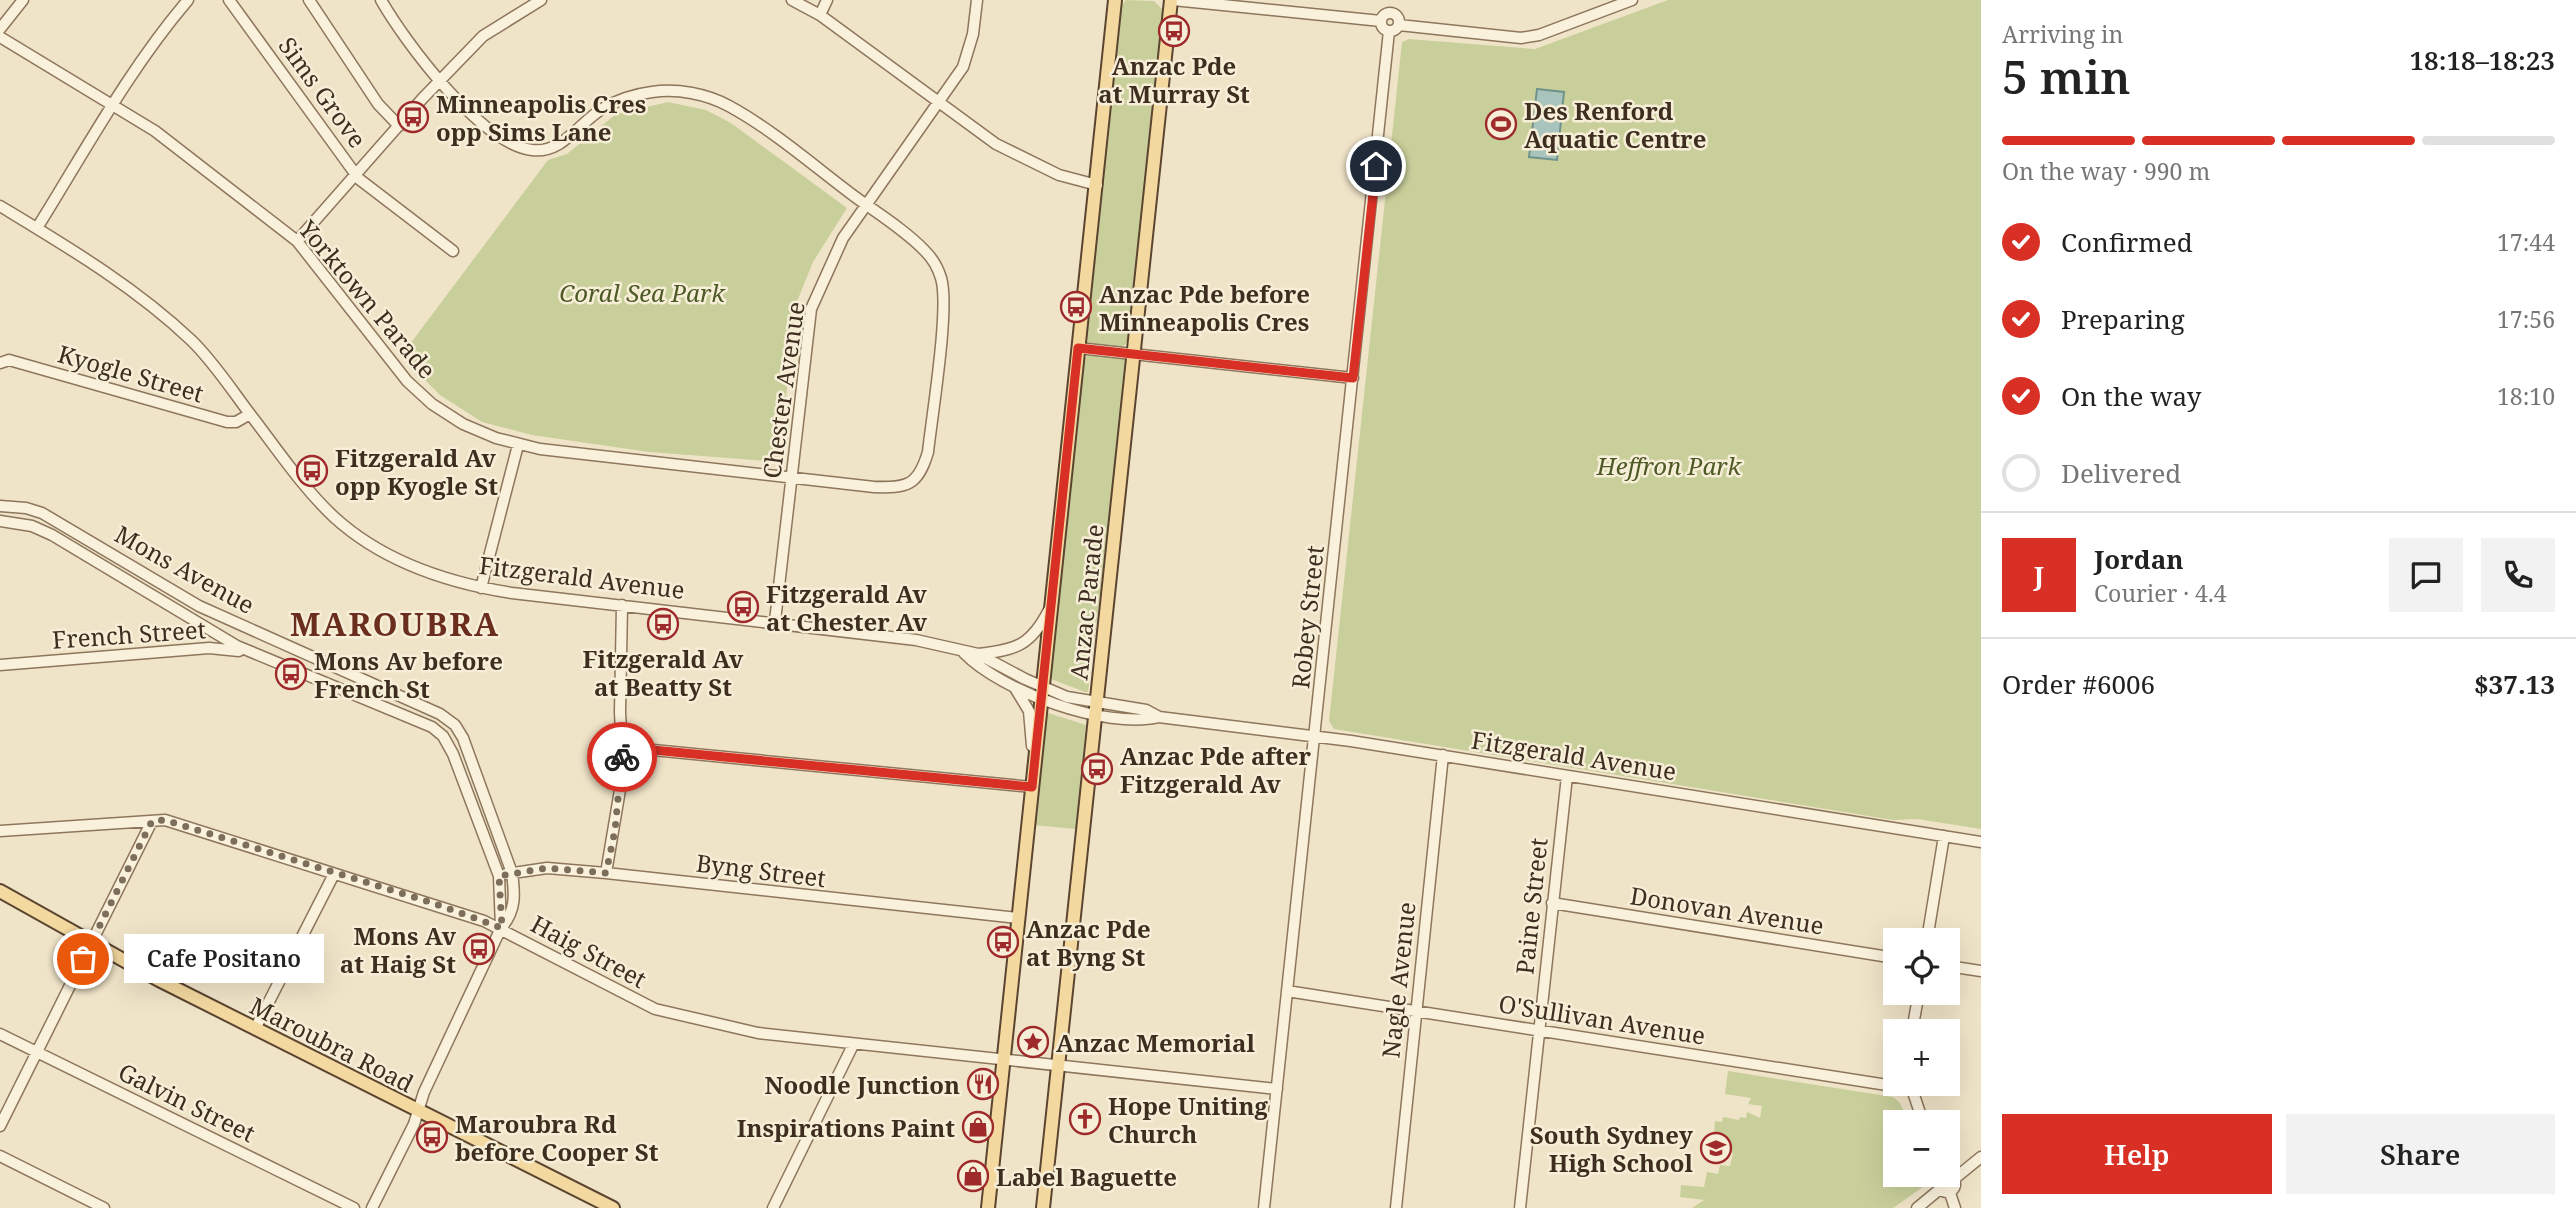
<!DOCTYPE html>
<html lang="en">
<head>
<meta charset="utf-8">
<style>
  :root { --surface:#fff; --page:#f2f2f2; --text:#222; --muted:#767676; --line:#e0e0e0; --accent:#d93025 }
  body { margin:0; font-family:"Noto Serif",serif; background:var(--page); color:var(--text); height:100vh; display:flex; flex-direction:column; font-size:26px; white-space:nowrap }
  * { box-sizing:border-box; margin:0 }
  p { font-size:23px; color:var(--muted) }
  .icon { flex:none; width:38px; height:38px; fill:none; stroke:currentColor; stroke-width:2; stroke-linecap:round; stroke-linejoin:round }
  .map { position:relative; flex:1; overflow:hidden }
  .sheet { display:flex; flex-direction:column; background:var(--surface); width:595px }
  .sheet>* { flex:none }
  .controls { position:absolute; left:1883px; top:928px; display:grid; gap:14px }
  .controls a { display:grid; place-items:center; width:77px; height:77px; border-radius:0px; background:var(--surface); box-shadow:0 7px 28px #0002; font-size:35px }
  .pin { position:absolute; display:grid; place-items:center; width:60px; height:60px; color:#fff; margin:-30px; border:4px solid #fff; border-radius:50%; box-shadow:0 2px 7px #0007 }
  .courier { position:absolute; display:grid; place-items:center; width:70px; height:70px; margin:-35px; border:5px solid #d93025; border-radius:50%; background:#fff; color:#222; box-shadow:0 2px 9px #0007 }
  .bubble { position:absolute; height:49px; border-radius:0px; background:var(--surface); box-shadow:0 7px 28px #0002; font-size:23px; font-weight:600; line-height:49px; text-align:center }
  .headline em { font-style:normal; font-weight:600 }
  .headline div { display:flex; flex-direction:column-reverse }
  .headline { display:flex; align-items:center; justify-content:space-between; height:119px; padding:0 21px }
  h1 { font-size:46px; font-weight:600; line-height:52px }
  .bar { display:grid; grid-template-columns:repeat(4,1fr); gap:10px 7px; align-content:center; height:84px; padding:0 21px }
  .bar i { height:9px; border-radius:5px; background:var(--line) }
  .bar .on { background:var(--accent) }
  .bar p { grid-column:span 4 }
  .line { display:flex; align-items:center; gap:18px; padding:0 21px; border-top:2px solid var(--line) }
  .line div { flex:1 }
  .round { display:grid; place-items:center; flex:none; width:74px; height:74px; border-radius:0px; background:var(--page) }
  ol { padding:0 21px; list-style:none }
  li { display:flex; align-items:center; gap:21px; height:77px }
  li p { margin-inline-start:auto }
  li .icon { padding:7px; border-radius:50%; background:var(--accent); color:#fff; stroke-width:4 }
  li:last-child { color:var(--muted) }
  li i { width:38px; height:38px; border:4px solid var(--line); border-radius:50% }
  .action { display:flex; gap:14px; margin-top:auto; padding:14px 21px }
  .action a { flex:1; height:80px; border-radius:0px; background:var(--accent); color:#fff; font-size:28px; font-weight:600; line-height:80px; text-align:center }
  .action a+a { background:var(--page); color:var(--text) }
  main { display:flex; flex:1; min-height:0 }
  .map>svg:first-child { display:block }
</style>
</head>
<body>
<main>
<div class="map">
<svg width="1981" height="1208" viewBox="0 0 1981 1208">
  <rect width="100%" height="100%" fill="#f0e4c8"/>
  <!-- green -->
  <path fill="#c9cf9b" d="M1126 0 1154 1 1165 12 1130 338 1123 347 1087 344 1084 338 1120 7Z
    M1668 0H1981V829L1917 819 1893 820 1334 729 1329 721 1402 42 1409 39 1535 49Z
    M668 102 706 110 731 123 847 208 813 262 796 304 779 462 649 452 532 435 482 422 440 395 401 356 548 160 567 154 616 114Z
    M1088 355 1123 358 1128 365 1088 692H1085L1051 679 1049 672 1082 361Z
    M1045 712 1086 725 1076 829 1033 825Z
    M1728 1071 1893 1097 1900 1103 1908 1122H1895V1174H1927V1184L1893 1208H1692L1704 1200 1680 1197 1681 1185 1704 1187 1707 1172 1718 1174 1720 1165 1730 1166 1733 1153 1713 1150 1715 1121 1722 1122 1723 1117 1739 1120 1740 1117 1746 1118 1747 1112 1760 1118 1762 1106 1748 1104 1751 1098 1725 1094Z"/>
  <!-- water -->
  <path fill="#a9c4bc" stroke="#6f938a" stroke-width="2" d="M1537 89 1564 92 1557 160 1529 157Z"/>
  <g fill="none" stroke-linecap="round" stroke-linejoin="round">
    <!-- minor casing -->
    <g stroke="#8d765c" stroke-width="13">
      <path id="minor" d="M229 0 359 179 453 251
        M309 0 378 104 399 126
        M792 0 820 15 996 144 1059 175 1097 185
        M1173 0 1381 21
        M1381 22a9 9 0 1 1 18 0a9 9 0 1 1-18 0Z
        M820 15 827 0
        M1399 25 1521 38 1539 35 1632 0
        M0 29 23 0
        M0 37 155 131 297 241 407 381 432 404 463 424 496 438 540 449 874 487C907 488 918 486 928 452 932 415 950 307 941 278 938 268 932 258 925 251 905 230 877 213 854 196 814 166 773 130 729 106 707 94 677 88 652 92 636 94 617 100 602 109 579 123 562 154 532 150 481 144 405 42 381 0
        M0 206C66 246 134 286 191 340 213 361 231 389 250 414 277 449 302 487 334 517 382 561 448 583 512 593L916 640 978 654 1025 679 1067 697 1146 710 1159 717
        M37 228C85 151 129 69 188 0
        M297 241 422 99 483 36 541 0
        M1078 348 1353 378
        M0 363 9 360 227 422H236L250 414
        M0 506 26 508 42 513 199 606 440 714 455 725 463 738 512 873C515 895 516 911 501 928L424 1092 414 1124 372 1208
        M0 521 32 526 52 535 237 646 432 727 443 736 453 754 499 876 501 928
        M481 588 518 445
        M775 621 811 309 843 238 963 67 973 34 977 0
        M964 653C1001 691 1106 730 1159 717L1351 741 1981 842
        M978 654C1017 650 1031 645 1049 610
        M0 665 209 648 239 651
        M1015 688 1029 711 1032 746
        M622 747 1032 787
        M0 831 165 820 484 921 655 1009 758 1033 1277 1089
        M606 873 623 772 620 712 622 605
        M506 874 547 868 606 873 1018 918
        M1552 903 1895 958
        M1927 940 1944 836
        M1948 966 1981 971
        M1287 991 1887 1085 1910 1083
        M255 1029 334 874
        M1912 1031 1919 992
        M0 1034 354 1208
        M1910 1083 1923 1122
        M0 1126 152 821
        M0 1156 104 1208
        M1939 1184a8 8 0 1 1 16 0a8 8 0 1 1-16 0Z
        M1954 1179 1981 1157
        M1950 1193 1955 1208
        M773 1208 853 1045
        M1264 1208 1389 31
        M1396 1208 1443 755
        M1520 1208 1567 776
        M1917 1208 1940 1189"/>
    </g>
    <!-- major casing -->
    <g stroke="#5b4430" stroke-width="16">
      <path id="major" d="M0 891 159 980 613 1208
        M988 1208 1115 0
        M1043 1208 1171 0"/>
    </g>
    <!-- minor -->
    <use href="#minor" stroke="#faf1dc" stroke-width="10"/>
    <!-- major -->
    <use href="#major" stroke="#f3d9a0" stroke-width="12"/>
  </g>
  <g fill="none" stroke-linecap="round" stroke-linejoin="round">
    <!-- done -->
    <path stroke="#7c6e5b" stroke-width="7" stroke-dasharray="0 12.6" d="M83 959 152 821 165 820 430 902 502 928 499 876 547 868 606 873 615 830 622 757"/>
    <!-- route -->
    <path stroke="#d93025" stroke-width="9" d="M622 757V747L1032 787 1078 348 1353 378 1376 166"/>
  </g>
  <!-- icons -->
  <defs>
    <g id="bus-ring" transform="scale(1.575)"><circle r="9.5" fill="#f7eed8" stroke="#9e2a2b" stroke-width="1.5"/><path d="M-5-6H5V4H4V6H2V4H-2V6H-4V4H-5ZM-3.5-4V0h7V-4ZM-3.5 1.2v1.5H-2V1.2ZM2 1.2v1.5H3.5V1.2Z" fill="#9e2a2b"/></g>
    <g id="stadium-ring" transform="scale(1.575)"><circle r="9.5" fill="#f7eed8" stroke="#9e2a2b" stroke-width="1.5"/><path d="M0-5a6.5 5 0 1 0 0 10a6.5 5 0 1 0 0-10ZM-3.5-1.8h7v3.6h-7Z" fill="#9e2a2b"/></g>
    <g id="sight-ring" transform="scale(1.575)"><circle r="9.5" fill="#f7eed8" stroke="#9e2a2b" stroke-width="1.5"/><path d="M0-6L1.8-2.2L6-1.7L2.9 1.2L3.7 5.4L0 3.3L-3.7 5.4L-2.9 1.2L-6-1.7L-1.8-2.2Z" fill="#9e2a2b"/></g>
    <g id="restaurant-ring" transform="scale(1.575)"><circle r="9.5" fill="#f7eed8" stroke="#9e2a2b" stroke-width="1.5"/><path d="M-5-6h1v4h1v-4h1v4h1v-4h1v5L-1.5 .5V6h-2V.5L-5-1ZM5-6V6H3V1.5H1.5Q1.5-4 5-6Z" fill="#9e2a2b"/></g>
    <g id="church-ring" transform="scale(1.575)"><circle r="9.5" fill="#f7eed8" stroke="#9e2a2b" stroke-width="1.5"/><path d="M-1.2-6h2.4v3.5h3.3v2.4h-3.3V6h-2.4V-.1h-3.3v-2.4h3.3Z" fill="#9e2a2b"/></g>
    <g id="shop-ring" transform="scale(1.575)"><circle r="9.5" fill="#f7eed8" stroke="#9e2a2b" stroke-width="1.5"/><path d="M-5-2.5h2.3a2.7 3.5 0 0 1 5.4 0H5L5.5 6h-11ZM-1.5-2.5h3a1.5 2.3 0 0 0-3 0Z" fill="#9e2a2b"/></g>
    <g id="school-ring" transform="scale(1.575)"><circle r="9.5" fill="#f7eed8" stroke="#9e2a2b" stroke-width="1.5"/><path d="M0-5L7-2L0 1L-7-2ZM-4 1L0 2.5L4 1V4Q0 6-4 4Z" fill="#9e2a2b"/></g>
  </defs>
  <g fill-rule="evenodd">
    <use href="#bus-ring" x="1174" y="31"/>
    <use href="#bus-ring" x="413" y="117"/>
    <use href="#stadium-ring" x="1501" y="124"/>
    <use href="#bus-ring" x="1076" y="307"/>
    <use href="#bus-ring" x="312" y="471"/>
    <use href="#bus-ring" x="743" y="607"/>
    <use href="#bus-ring" x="663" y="624"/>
    <use href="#bus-ring" x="291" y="674"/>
    <use href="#bus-ring" x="1097" y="769"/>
    <use href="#bus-ring" x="1003" y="942"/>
    <use href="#bus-ring" x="479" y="949"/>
    <use href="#sight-ring" x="1033" y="1042"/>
    <use href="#restaurant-ring" x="983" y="1084"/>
    <use href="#church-ring" x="1085" y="1119"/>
    <use href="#shop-ring" x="978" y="1127"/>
    <use href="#bus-ring" x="432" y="1137"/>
    <use href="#school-ring" x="1716" y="1148"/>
    <use href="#shop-ring" x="973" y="1176"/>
  </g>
  <g text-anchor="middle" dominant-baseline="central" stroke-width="5" stroke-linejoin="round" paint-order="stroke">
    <!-- poi labels -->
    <g font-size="24" font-weight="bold" fill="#3d2e20" stroke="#f7eed8" text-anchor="start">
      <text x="1174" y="65" text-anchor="middle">Anzac Pde<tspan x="1174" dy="28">at Murray St</tspan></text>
      <text x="436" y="103">Minneapolis Cres<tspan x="436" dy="28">opp Sims Lane</tspan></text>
      <text x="1524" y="110">Des Renford<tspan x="1524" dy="28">Aquatic Centre</tspan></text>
      <text x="1099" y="293">Anzac Pde before<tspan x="1099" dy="28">Minneapolis Cres</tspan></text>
      <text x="335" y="457">Fitzgerald Av<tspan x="335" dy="28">opp Kyogle St</tspan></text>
      <text x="766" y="593">Fitzgerald Av<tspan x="766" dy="28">at Chester Av</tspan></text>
      <text x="663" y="658" text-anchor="middle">Fitzgerald Av<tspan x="663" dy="28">at Beatty St</tspan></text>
      <text x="314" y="660">Mons Av before<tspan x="314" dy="28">French St</tspan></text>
      <text x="1120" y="755">Anzac Pde after<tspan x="1120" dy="28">Fitzgerald Av</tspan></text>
      <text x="1026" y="928">Anzac Pde<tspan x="1026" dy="28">at Byng St</tspan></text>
      <text x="456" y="935" text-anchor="end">Mons Av<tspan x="456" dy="28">at Haig St</tspan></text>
      <text x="1056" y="1042">Anzac Memorial</text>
      <text x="960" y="1084" text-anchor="end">Noodle Junction</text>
      <text x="1108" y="1105">Hope Uniting<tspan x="1108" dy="28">Church</tspan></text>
      <text x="455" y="1123">Maroubra Rd<tspan x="455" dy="28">before Cooper St</tspan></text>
      <text x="955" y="1127" text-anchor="end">Inspirations Paint</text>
      <text x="1693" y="1134" text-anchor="end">South Sydney<tspan x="1693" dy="28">High School</tspan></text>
      <text x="996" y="1176">Label Baguette</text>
    </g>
    <!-- street labels -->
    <g font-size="24" fill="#3d2e20" stroke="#f7eed8">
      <text transform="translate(323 92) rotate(54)">Sims Grove</text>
      <text transform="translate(368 299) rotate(50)">Yorktown Parade</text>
      <text transform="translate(131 373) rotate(16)">Kyogle Street</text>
      <text transform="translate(783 390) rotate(-82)">Chester Avenue</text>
      <text transform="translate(185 569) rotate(29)">Mons Avenue</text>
      <text transform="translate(582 577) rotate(7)">Fitzgerald Avenue</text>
      <text transform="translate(1086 602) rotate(-84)">Anzac Parade</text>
      <text transform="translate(1307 617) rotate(-84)">Robey Street</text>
      <text transform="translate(129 634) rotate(-4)">French Street</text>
      <text transform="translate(1574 755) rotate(9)">Fitzgerald Avenue</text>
      <text transform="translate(761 870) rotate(7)">Byng Street</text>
      <text transform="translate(1531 906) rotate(-84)">Paine Street</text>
      <text transform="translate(1727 910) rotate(9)">Donovan Avenue</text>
      <text transform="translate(589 951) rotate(28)">Haig Street</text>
      <text transform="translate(1398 980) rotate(-84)">Nagle Avenue</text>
      <text transform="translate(1602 1019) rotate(9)">O'Sullivan Avenue</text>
      <text transform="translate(332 1044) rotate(27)">Maroubra Road</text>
      <text transform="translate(187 1102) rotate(26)">Galvin Street</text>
    </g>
    <!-- park labels -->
    <g font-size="24" font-style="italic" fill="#4d5a26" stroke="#f7eed8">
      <text x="642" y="292">Coral Sea Park</text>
      <text x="1669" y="465">Heffron Park</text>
    </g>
    <!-- district labels -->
    <g font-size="32" font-weight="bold" letter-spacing="2" fill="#6b2e1e" stroke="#f7eed8">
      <text x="395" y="623">MAROUBRA</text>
    </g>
  </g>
</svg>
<div class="controls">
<a><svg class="icon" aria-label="locate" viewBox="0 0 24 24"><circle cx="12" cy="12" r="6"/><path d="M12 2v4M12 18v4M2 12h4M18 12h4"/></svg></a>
<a>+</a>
<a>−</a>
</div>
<div class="pin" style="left:83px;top:959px;background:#ea580c"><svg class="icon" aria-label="bag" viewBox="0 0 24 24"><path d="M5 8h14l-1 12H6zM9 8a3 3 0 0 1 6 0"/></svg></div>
<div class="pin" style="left:1376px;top:166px;background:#1f2937"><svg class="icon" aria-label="home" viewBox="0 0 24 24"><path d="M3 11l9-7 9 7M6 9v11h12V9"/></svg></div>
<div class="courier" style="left:622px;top:757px"><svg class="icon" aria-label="bike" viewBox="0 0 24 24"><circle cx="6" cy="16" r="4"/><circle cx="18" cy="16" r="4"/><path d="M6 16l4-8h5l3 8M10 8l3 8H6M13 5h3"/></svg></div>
<div class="bubble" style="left:124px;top:934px;width:200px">Cafe Positano</div>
</div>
<section class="sheet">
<div class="headline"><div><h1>5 min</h1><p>Arriving in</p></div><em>18:18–18:23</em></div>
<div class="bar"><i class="on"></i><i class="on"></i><i class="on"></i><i></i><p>On the way · 990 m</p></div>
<ol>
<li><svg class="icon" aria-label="check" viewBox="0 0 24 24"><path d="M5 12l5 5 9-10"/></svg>Confirmed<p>17:44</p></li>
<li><svg class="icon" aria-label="check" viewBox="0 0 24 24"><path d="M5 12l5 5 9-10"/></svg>Preparing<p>17:56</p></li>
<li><svg class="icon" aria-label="check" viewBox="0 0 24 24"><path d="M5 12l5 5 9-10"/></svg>On the way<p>18:10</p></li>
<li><i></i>Delivered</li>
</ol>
<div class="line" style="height:126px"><b class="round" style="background:var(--accent);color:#fff">J</b><div><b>Jordan</b><p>Courier · 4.4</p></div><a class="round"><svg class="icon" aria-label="chat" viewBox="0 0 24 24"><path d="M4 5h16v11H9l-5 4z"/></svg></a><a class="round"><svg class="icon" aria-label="phone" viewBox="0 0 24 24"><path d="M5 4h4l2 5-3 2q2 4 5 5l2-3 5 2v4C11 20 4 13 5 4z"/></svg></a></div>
<div class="line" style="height:91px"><div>Order #6006</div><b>$37.13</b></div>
<div class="action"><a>Help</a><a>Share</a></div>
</section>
</main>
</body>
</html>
